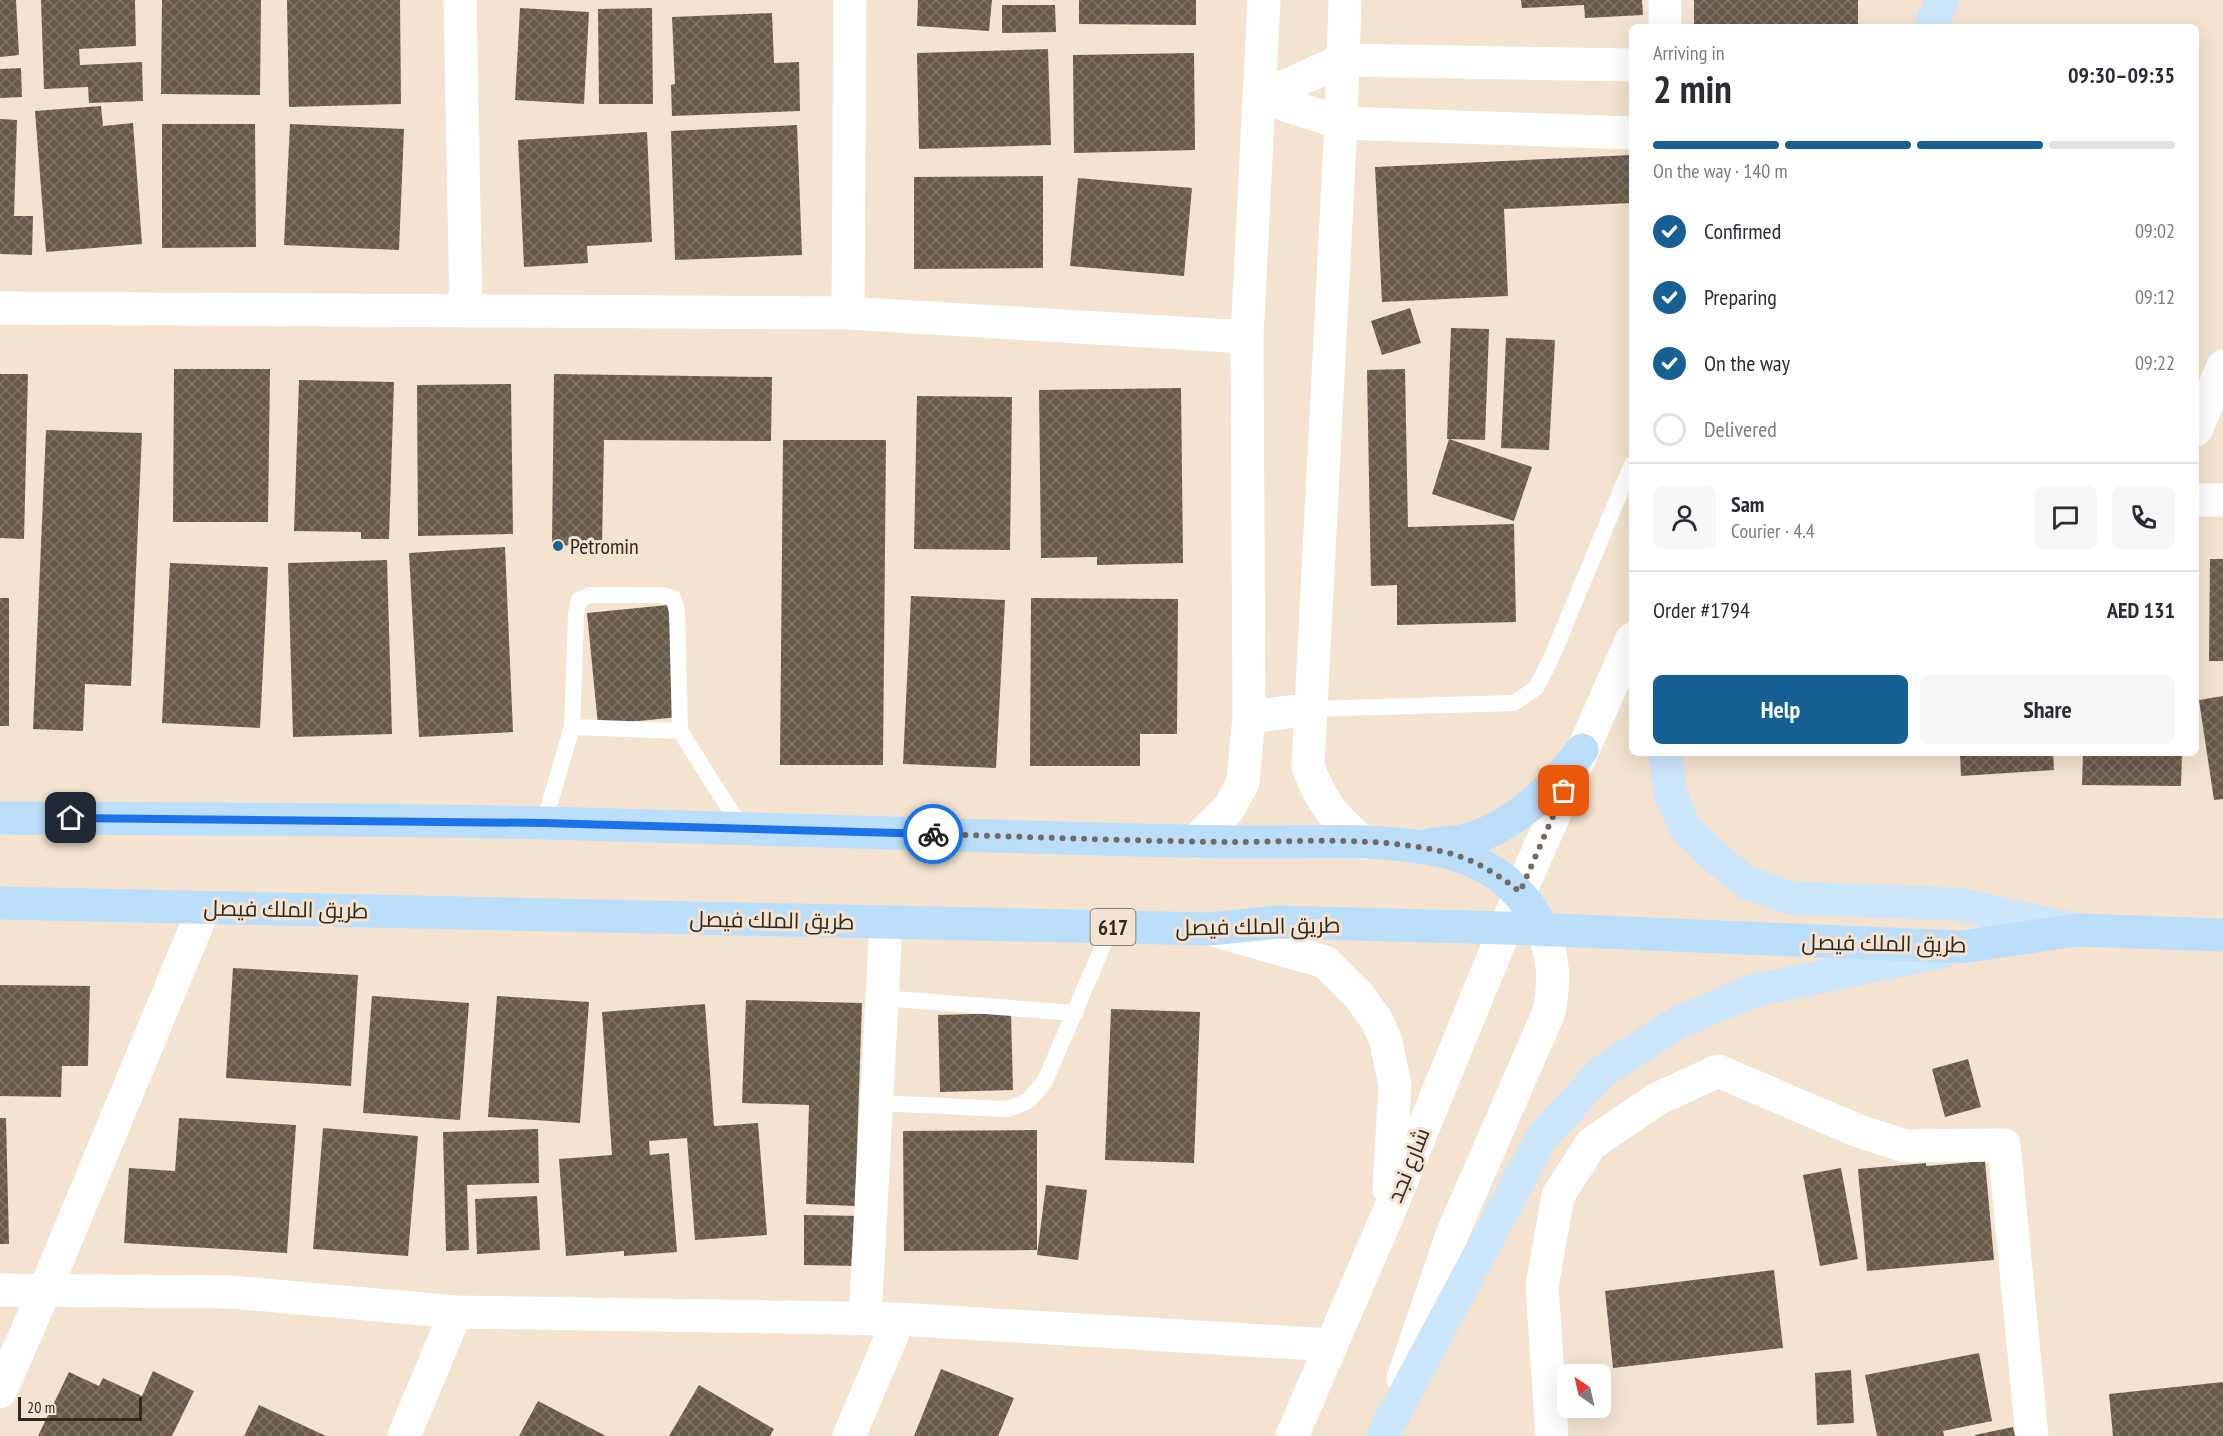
<!DOCTYPE html>
<html lang="en">
<head>
<meta charset="utf-8">
<style>
  :root { --surface:#fff; --page:#f7f7f7; --text:#2b2b33; --muted:#7c7c81; --line:#e1e1e2; --accent:#166094 }
  body { margin:0; font-family:"PT Sans Narrow",Cairo,sans-serif; background:var(--page); color:var(--text); height:100vh; display:flex; flex-direction:column; font-size:22px; white-space:nowrap }
  * { box-sizing:border-box; margin:0 }
  p { font-size:20px; color:var(--muted) }
  .icon { flex:none; width:33px; height:33px; fill:none; stroke:currentColor; stroke-width:2; stroke-linecap:round; stroke-linejoin:round }
  .map { position:relative; flex:1; overflow:hidden }
  .side { position:absolute; left:1629px; top:24px; width:570px; height:732px; display:flex; flex-direction:column; background:var(--surface); border-radius:9px; box-shadow:0 6px 24px #0002 }
  .side>* { flex:none }
  .needle { width:39px; rotate:326deg }
  .tools { position:absolute; left:1557px; top:1364px; display:grid; gap:12px }
  .tools a { display:grid; place-items:center; width:54px; height:54px; border-radius:9px; background:var(--surface); box-shadow:0 6px 24px #0002; font-size:30px }
  .scale { position:absolute; left:18px; bottom:15px; width:124px; box-sizing:border-box; padding-left:6px; border:3px solid #2f2922; border-top:0; font-size:16px; line-height:21px; white-space:nowrap; color:#2f2922; -webkit-text-stroke:4px #f3e3d0; paint-order:stroke }
  .pin { position:absolute; display:grid; place-items:center; width:51px; height:51px; color:#fff; margin:-26px; border-radius:12px; box-shadow:0 3px 9px #0006 }
  .courier { position:absolute; display:grid; place-items:center; width:60px; height:60px; margin:-30px; border:4px solid #1a73e8; border-radius:50%; background:#fff; color:#222; box-shadow:0 2px 8px #0007 }
  .head em { font-style:normal; font-weight:600 }
  .head div { display:flex; flex-direction:column-reverse }
  .head { display:flex; align-items:center; justify-content:space-between; height:102px; padding:0 24px }
  h1 { font-size:39px; font-weight:600; line-height:45px }
  .bar { display:grid; grid-template-columns:repeat(4,1fr); gap:9px 6px; align-content:center; height:72px; padding:0 24px }
  .bar i { height:8px; border-radius:4px; background:var(--line) }
  .bar .current { background:var(--accent) }
  .bar p { grid-column:span 4 }
  .line { display:flex; align-items:center; gap:15px; padding:0 24px; border-top:2px solid var(--line) }
  .line div { flex:1 }
  .round { display:grid; place-items:center; flex:none; width:63px; height:63px; border-radius:9px; background:var(--page) }
  ol { padding:0 24px; list-style:none }
  li { display:flex; align-items:center; gap:18px; height:66px }
  li p { margin-inline-start:auto }
  li .icon { padding:6px; border-radius:50%; background:var(--accent); color:#fff; stroke-width:4 }
  li:last-child { color:var(--muted) }
  li i { width:33px; height:33px; border:3px solid var(--line); border-radius:50% }
  .primary-button { display:flex; gap:12px; margin-top:auto; padding:12px 24px }
  .primary-button a { flex:1; height:69px; border-radius:9px; background:var(--accent); color:#fff; font-size:24px; font-weight:600; line-height:69px; text-align:center }
  .primary-button a+a { background:var(--page); color:var(--text) }
  .map>svg:first-child { display:block }
</style>
</head>
<body>
<div class="map">
<svg width="2223" height="1436" viewBox="0 0 2223 1436">
  <defs>
    <pattern id="building-cross-hatch" width="8" height="8" patternUnits="userSpaceOnUse" patternTransform="scale(1.5)"><rect width="8" height="8" fill="#685a4a"/><path d="M0 0l8 8M0 8l8-8" fill="none" stroke="#7e7367"/></pattern>
  </defs>
  <rect width="100%" height="100%" fill="#f3e3d0"/>
  <!-- building -->
  <path fill="url(#building-cross-hatch)" d="M0 0H16L19 55 0 57Z
    M41 0H135L136 46 79 49 80 65 142 62 143 101 89 103 88 87 44 89Z
    M162 0H261L260 95 161 94Z
    M287 0H400L401 104 289 107Z
    M918 0H992L989 31 917 26Z
    M1079 0H1196V25L1079 24Z
    M1521 0H1642L1643 15 1585 18 1584 5 1522 8Z
    M1694 0H1858V27H1694Z
    M1002 5H1055L1056 32 1002 33Z
    M520 8 589 12 584 104 515 100Z
    M652 8 653 104H599L598 9Z
    M772 13 774 63 799 62 800 111 672 116 671 85 675 84 672 17Z
    M1048 49 1051 145 919 149 917 53Z
    M1194 53 1195 150 1074 153 1073 55Z
    M21 68 22 97 0 98V69Z
    M101 106 103 126 133 123 142 244 46 252 35 111Z
    M0 119 17 120 14 216H33L32 255 0 254Z
    M162 124H255L256 247 162 248Z
    M290 124 404 129 399 250 284 245Z
    M797 125 802 255 675 260 671 131Z
    M647 132 652 242 587 246 588 263 524 267 518 140Z
    M1632 155V203L1504 209 1508 296 1382 302 1375 167Z
    M1043 176V268L914 269V177Z
    M1078 178 1192 188 1184 276 1070 266Z
    M1410 308 1421 343 1382 355 1371 321Z
    M1451 328 1489 329 1485 440 1447 439Z
    M1506 338 1555 340 1549 450 1501 448Z
    M174 369H270L268 522H173Z
    M1405 369 1408 527 1514 524 1516 622 1397 625V585L1371 586 1367 370Z
    M0 374H28L24 539 0 538Z
    M554 374 772 377 771 441 604 440 602 546 552 545Z
    M299 380 394 382 389 539H361V532L294 531Z
    M511 384 513 534 418 536 417 385Z
    M1181 388 1183 563 1097 565V557L1041 558 1039 390Z
    M917 396 1012 397 1010 550 914 549Z
    M46 430 142 433 131 686 85 684 83 731 33 729Z
    M1449 439 1532 467 1514 521 1432 494Z
    M783 440H886L883 765H780Z
    M505 547 513 732 419 737 409 553Z
    M2210 559H2223V661H2209Z
    M387 560 392 734 293 737 288 563Z
    M170 563 268 567 260 728 162 723Z
    M911 596 1005 600 996 768 903 764Z
    M0 598H9V726H0Z
    M1031 598 1178 599 1177 734H1140V766H1030Z
    M668 605 679 717 598 725 587 613Z
    M2223 696V799L2214 800 2199 700Z
    M1960 753H2053L2054 770 1961 776Z
    M2083 753H2182L2181 786 2082 785Z
    M233 968 358 975 351 1086 226 1078Z
    M0 985 90 986 88 1066H62L61 1097 0 1096Z
    M372 996 469 1003 460 1120 363 1113Z
    M497 996 589 1002 580 1123 488 1117Z
    M746 1000 862 1003 855 1206 806 1204 809 1105 742 1103Z
    M705 1004 714 1126 758 1123 767 1235 695 1240 687 1138 649 1141 650 1155 669 1153 677 1252 624 1256V1251L566 1256 559 1159 612 1155 602 1012Z
    M1111 1009 1200 1012 1194 1163 1105 1160Z
    M1011 1013 1013 1090 940 1092 938 1015Z
    M1968 1059 1981 1107 1945 1117 1932 1069Z
    M0 1118H6L9 1244H0Z
    M179 1118 296 1125 287 1253 124 1243 129 1168 175 1171Z
    M323 1128 418 1136 408 1256 313 1249Z
    M538 1129 539 1183 467 1185 469 1250 446 1251 443 1132Z
    M1037 1130V1250L904 1251 903 1131Z
    M1985 1161 1994 1260 1867 1271 1858 1169 1926 1163V1166Z
    M1841 1168 1858 1259 1820 1266 1803 1175Z
    M1046 1185 1087 1190 1078 1260 1037 1255Z
    M537 1196 540 1250 477 1254 475 1199Z
    M804 1215 862 1216 860 1266 804 1265Z
    M1774 1270 1783 1348 1613 1368 1605 1291Z
    M1979 1353 1992 1421 1943 1431 1944 1436H1877L1865 1375Z
    M941 1369 1014 1398 998 1436H914Z
    M1851 1370 1854 1423 1817 1425 1815 1373Z
    M153 1371 194 1391 172 1436H38L69 1372 99 1386 103 1378 142 1396Z
    M2223 1382V1436H2113L2109 1394Z
    M699 1385 774 1429 770 1436H669Z
    M538 1401 606 1436H519Z
    M259 1405 326 1436H244Z
    M2013 1427 2015 1436H1975V1435Z"/>
  <g fill="none" stroke-linecap="round" stroke-linejoin="round">
    <!-- service -->
    <path stroke="#fff" stroke-width="16" d="M1311 709 1514 703 1536 688 1550 661 1632 464
      M572 727 576 614 579 600 590 595H662L673 598 677 610 680 731
      M544 823 572 727 680 731 742 829
      M882 998 1075 1013
      M877 1103 1008 1109 1028 1101 1045 1081 1111 927"/>
    <!-- minor -->
    <path stroke="#fff" stroke-width="33" d="M460 0 466 311
      M1665 0V27
      M1261 97 1343 60 1632 65
      M1261 97 1341 123 1632 133
      M0 308 848 313 1247 337
      M848 313 850 0
      M2196 430 2223 366
      M2196 500H2223
      M0 1290 232 1292 456 1312 899 1319 1331 1345
      M865 1319 886 923
      M0 1392 45 1290 204 908
      M404 1436 456 1312
      M849 1436 899 1319
      M1552 1436 1542 1286 1558 1196 1591 1144 1657 1099 1718 1071 1856 1130 1905 1146 2004 1145 2032 1436"/>
    <!-- tertiary -->
    <path stroke="#fff" stroke-width="33" d="M1345 0 1341 123 1308 766C1321 803 1334 817 1364 843
      M1249 717 1311 709
      M1195 842 1229 808 1243 782 1249 717 1247 337 1264 0
      M1210 929 1325 962 1359 996 1376 1019 1386 1041 1395 1086 1389 1189
      M1403 1378 1453 1232 1549 1012C1555 978 1554 962 1543 929
      M1292 1436 1388 1214 1520 892 1632 639"/>
    <!-- primary -->
    <path stroke="#cce6fc" stroke-width="33" d="M1930 27 1942 0
      M1665 753 1670 793 1686 829 1715 857 1747 883 1792 898 1956 904 2074 929
      M1383 1435 1542 1137 1603 1071 1677 1023 1752 991 1941 952"/>
    <!-- trunk -->
    <path stroke="#bbdefb" stroke-width="33" d="M0 818C182 819 364 819 546 823 707 827 868 832 1029 837 1109 839 1188 842 1267 842 1324 842 1385 838 1441 851 1489 862 1520 885 1543 929
      M1429 845C1441 843 1455 843 1466 840 1515 827 1553 788 1582 750
      M0 903 1210 929 1278 922 1506 928 1961 947 2077 930 2223 935"/>
  </g>
  <g fill="none" stroke-linecap="round" stroke-linejoin="round">
    <!-- done -->
    <path stroke="#746a5f" stroke-width="6" stroke-dasharray="0 10.8" d="M933 834C1031 837 1129 841 1228 842 1296 842 1373 836 1440 851 1472 858 1495 872 1520 892L1564 791"/>
    <!-- route -->
    <path stroke="#1a73e8" stroke-width="8" d="M71 818 544 823 933 834"/>
  </g>
  <!-- markers -->
  <circle fill="#166094" stroke="#f3e3d0" stroke-width="2" cx="558" cy="546" r="6"/>
  <g text-anchor="middle" dominant-baseline="central" stroke-width="6" stroke-linejoin="round" paint-order="stroke">
    <!-- shield labels -->
    <rect fill="#f3e3d0" stroke="#6a6156" stroke-width="1.5" x="1090.5" y="909" width="45" height="36" rx="4.5"/>
    <g font-size="21" font-weight="bold" fill="#2f2922">
      <text x="1113" y="927">617</text>
    </g>
    <!-- poi labels -->
    <g font-size="22" fill="#2f2922" stroke="#f3e3d0" text-anchor="start">
      <text x="570" y="546">Petromin</text>
    </g>
    <!-- street labels -->
    <g font-size="22" fill="#2f2922" stroke="#f3e3d0">
      <text transform="translate(286 909) rotate(1)">طريق الملك فيصل</text>
      <text transform="translate(772 920) rotate(1)">طريق الملك فيصل</text>
      <text transform="translate(1258 926) rotate(-1)">طريق الملك فيصل</text>
      <text transform="translate(1884 943) rotate(1)">طريق الملك فيصل</text>
      <text transform="translate(1408 1165) rotate(-68)">شارع نجد</text>
    </g>
  </g>
</svg>
<div class="tools">
<a><svg class="needle" viewBox="-14 -14 28 28"><path d="M0-13l5 13h-10z" fill="#e53935"/><path d="M0 13l5-13h-10z" fill="#7c7c81"/></svg></a>
</div>
<div class="scale">20 m</div>
<div class="pin" style="left:1564px;top:791px;background:#ea580c"><svg class="icon" aria-label="bag" viewBox="0 0 24 24"><path d="M5 8h14l-1 12H6zM9 8a3 3 0 0 1 6 0"/></svg></div>
<div class="pin" style="left:71px;top:818px;background:#1f2937"><svg class="icon" aria-label="home" viewBox="0 0 24 24"><path d="M3 11l9-7 9 7M6 9v11h12V9"/></svg></div>
<div class="courier" style="left:933px;top:834px"><svg class="icon" aria-label="bike" viewBox="0 0 24 24"><circle cx="6" cy="16" r="4"/><circle cx="18" cy="16" r="4"/><path d="M6 16l4-8h5l3 8M10 8l3 8H6M13 5h3"/></svg></div>
<section class="side">
<div class="head"><div><h1>2 min</h1><p>Arriving in</p></div><em>09:30–09:35</em></div>
<div class="bar"><i class="current"></i><i class="current"></i><i class="current"></i><i></i><p>On the way · 140 m</p></div>
<ol>
<li><svg class="icon" aria-label="check" viewBox="0 0 24 24"><path d="M5 12l5 5 9-10"/></svg>Confirmed<p>09:02</p></li>
<li><svg class="icon" aria-label="check" viewBox="0 0 24 24"><path d="M5 12l5 5 9-10"/></svg>Preparing<p>09:12</p></li>
<li><svg class="icon" aria-label="check" viewBox="0 0 24 24"><path d="M5 12l5 5 9-10"/></svg>On the way<p>09:22</p></li>
<li><i></i>Delivered</li>
</ol>
<div class="line" style="height:108px"><a class="round"><svg class="icon" aria-label="person" viewBox="0 0 24 24"><circle cx="12" cy="8" r="4"/><path d="M4 21q1-7 8-7t8 7"/></svg></a><div><b>Sam</b><p>Courier · 4.4</p></div><a class="round"><svg class="icon" aria-label="chat" viewBox="0 0 24 24"><path d="M4 5h16v11H9l-5 4z"/></svg></a><a class="round"><svg class="icon" aria-label="phone" viewBox="0 0 24 24"><path d="M5 4h4l2 5-3 2q2 4 5 5l2-3 5 2v4C11 20 4 13 5 4z"/></svg></a></div>
<div class="line" style="height:78px"><div>Order #1794</div><b>AED 131</b></div>
<div class="primary-button"><a>Help</a><a>Share</a></div>
</section>
</div>
</body>
</html>
